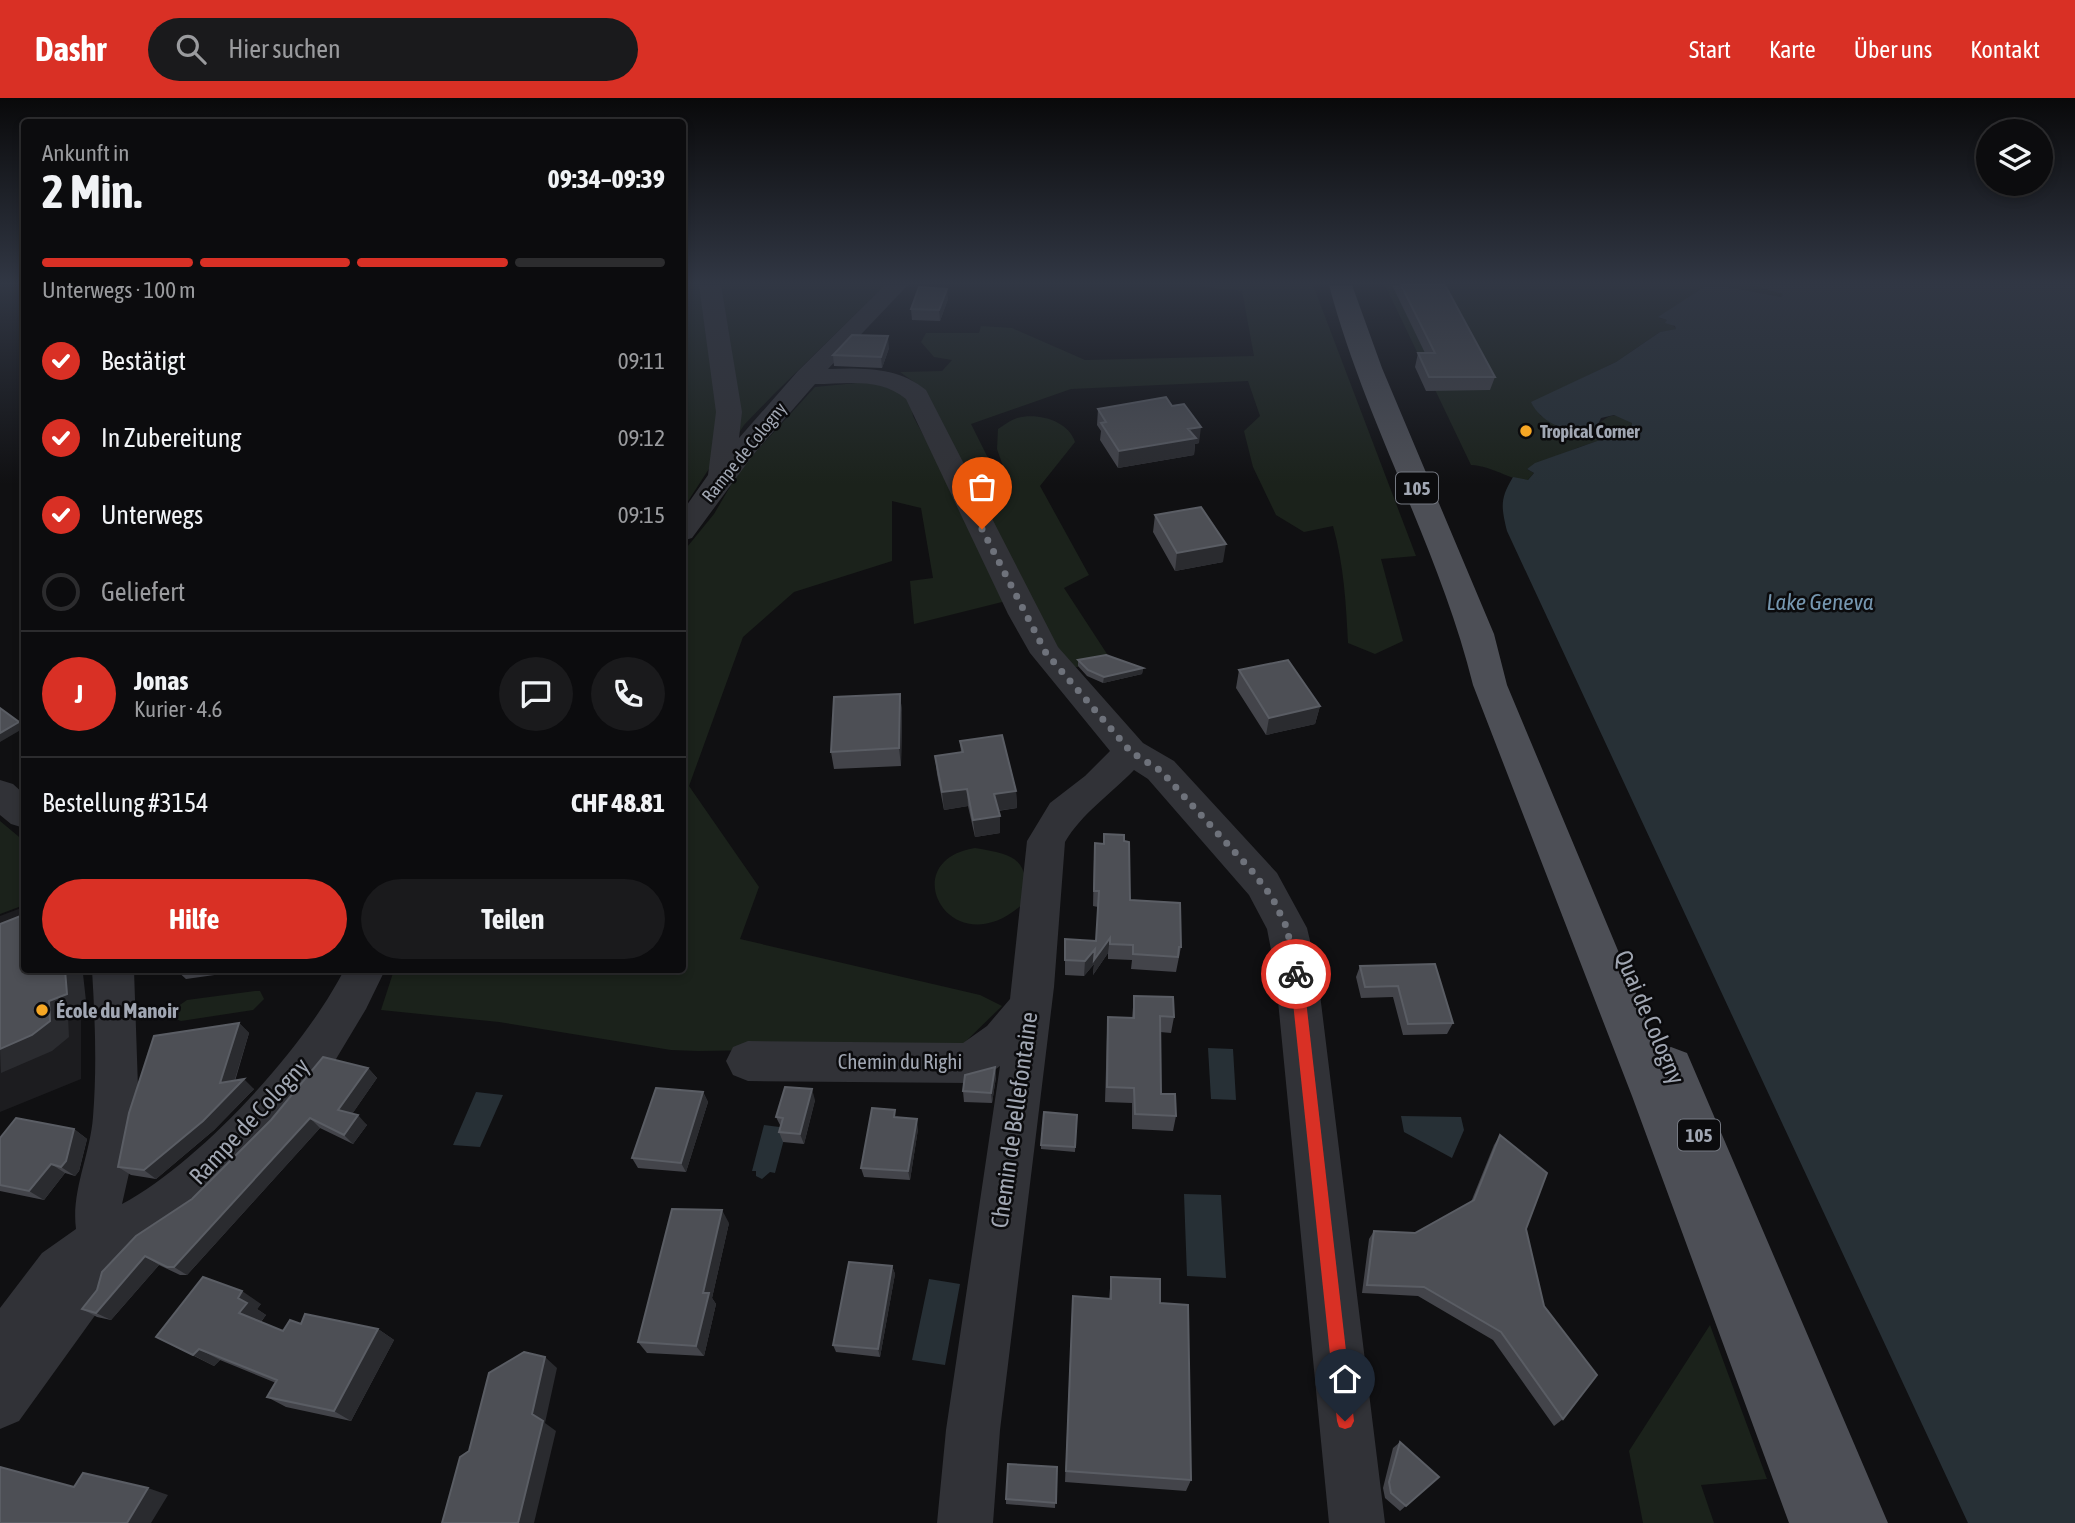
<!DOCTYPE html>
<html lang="de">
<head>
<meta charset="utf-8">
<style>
  :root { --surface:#0c0c0e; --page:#1a1a1c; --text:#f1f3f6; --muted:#9a9b9e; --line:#2c2c2e; --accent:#d93025 }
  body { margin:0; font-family:"Asap Condensed",sans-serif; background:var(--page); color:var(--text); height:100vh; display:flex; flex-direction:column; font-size:26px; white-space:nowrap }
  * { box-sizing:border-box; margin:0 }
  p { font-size:23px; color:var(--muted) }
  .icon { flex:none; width:38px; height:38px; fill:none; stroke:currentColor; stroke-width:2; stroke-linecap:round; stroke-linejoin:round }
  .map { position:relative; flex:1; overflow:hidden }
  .sheet { position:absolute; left:21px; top:21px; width:665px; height:854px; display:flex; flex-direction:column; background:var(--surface); border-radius:7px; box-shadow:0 4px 10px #0003,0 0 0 2px var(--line) }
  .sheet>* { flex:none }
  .fabs { position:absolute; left:1976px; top:21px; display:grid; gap:14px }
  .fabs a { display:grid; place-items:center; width:77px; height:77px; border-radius:50%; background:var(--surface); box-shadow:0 4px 10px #0003,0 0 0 2px var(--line); font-size:35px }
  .pin { position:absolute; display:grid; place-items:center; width:60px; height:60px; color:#fff; margin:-72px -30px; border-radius:50% 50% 50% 0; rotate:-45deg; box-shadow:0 0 7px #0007 }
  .pin .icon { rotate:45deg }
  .courier { position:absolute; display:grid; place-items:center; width:70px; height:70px; margin:-35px; border:5px solid #d93025; border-radius:50%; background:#fff; color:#222; box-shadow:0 2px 9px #0007 }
  .headline em { font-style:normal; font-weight:700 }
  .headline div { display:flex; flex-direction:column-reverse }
  .headline { display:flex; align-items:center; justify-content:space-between; height:119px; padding:0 21px }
  h1 { font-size:46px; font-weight:700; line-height:52px }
  .bar { display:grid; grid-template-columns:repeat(4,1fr); gap:10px 7px; align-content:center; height:84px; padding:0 21px }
  .bar i { height:9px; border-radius:5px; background:var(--line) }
  .bar .selected { background:var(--accent) }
  .bar p { grid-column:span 4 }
  .line { display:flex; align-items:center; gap:18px; padding:0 21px; border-top:2px solid var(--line) }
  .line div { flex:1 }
  .round { display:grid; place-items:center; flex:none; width:74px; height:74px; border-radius:37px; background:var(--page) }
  ol { padding:0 21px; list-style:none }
  li { display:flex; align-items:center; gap:21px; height:77px }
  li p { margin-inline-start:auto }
  li .icon { padding:7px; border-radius:50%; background:var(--accent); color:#fff; stroke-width:4 }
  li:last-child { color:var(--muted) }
  li i { width:38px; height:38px; border:4px solid var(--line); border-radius:50% }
  .primary-button { display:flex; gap:14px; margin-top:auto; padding:14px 21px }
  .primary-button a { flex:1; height:80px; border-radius:42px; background:var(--accent); color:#fff; font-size:28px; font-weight:700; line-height:80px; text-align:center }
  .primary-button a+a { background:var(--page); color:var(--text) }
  header { display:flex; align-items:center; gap:42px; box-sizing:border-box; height:98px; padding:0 35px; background:var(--accent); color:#fff }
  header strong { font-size:33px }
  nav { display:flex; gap:38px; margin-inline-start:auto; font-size:24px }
  .search { width:490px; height:63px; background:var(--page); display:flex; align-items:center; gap:18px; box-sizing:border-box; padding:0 24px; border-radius:38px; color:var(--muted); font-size:26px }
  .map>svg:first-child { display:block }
</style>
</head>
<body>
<header>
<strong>Dashr</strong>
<div class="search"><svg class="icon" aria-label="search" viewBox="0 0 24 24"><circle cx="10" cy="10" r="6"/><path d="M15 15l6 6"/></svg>Hier suchen</div>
<nav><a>Start</a><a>Karte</a><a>Über uns</a><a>Kontakt</a></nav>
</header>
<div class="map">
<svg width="2075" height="1425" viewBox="0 0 2075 1425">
  <rect width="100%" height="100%" fill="#101012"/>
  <!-- built -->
  <path fill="#1c1c1f" d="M24 809V872H82L86 910 81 914V981L0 1014V818Z"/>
  <!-- green -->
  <path fill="#1b221b" d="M682 187H701L719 317 714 363 683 411Z
    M719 187H885L774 296 744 327 733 344 732 278Z
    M1203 187H1313L1416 458 1381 461 1403 543 1375 556 1348 545C1346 505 1344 468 1333 428L1304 434 1276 417 1253 369 1244 333 1260 318 1248 283 1071 291 971 326 994 372 983 387 989 398 1004 385 1005 374 997 351 998 331C1004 327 1011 322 1017 320 1038 314 1069 323 1075 344L1040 388 1089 477 1064 490 1109 559 1074 570 1047 539 921 289 900 274 942 273 952 262 934 259 921 244 926 235H979L981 228 1012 230 1085 262 1254 258 1242 193 1203 189Z
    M1385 187H1752L1784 196 1781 199 1727 189H1704L1659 220 1667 222 1677 231 1660 234 1616 264 1532 305 1541 318 1591 331C1608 320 1610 310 1632 325L1631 332 1577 350 1527 371 1534 375 1528 382C1510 383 1494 368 1471 367Z
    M867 284 903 294 911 306 913 318 960 405 1006 503 914 526 910 483 933 480 921 410 892 403V463L794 494 743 539 689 688 759 789 740 841 980 897 1002 908 960 949 698 953 671 952 499 924 381 912 394 872H682L683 454 714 416 741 370 815 289Z
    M0 723 24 743V807L0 816Z
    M975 750C1015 757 1027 759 1027 802 953 875 891 763 975 750Z
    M255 893H260L264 901 253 912 181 923 173 920 174 911 187 902Z
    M1710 1227 1767 1381 1701 1387 1714 1425H1643L1629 1353Z"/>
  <!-- water -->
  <path fill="#273036" d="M1752 187H2075V1425H1968L1507 433C1501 408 1500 401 1513 379L1528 382 1534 375 1527 371 1535 365 1631 331 1632 325 1614 317 1601 320 1597 328 1581 337C1562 330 1540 324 1531 304L1616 264 1660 234 1676 231 1675 228 1665 225 1667 222 1658 219 1704 189H1727L1781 199 1783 196Z
    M1208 950 1233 951 1236 1002 1211 1001Z
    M476 994 503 997 480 1049 453 1047Z
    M1401 1018 1461 1019 1464 1032 1452 1060 1404 1034Z
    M764 1027 787 1030 775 1075 770 1074 762 1081 756 1078V1073H752Z
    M1184 1096 1221 1097 1226 1180 1187 1178Z
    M929 1181 960 1186 945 1267 912 1262Z"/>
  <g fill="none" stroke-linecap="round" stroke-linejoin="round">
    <!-- minor -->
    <path fill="#313237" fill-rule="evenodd" d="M699 187H721L742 314 739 340 798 273 885 187H908L828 271C863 270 898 269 926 292L1058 549 1143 645 1174 663 1277 775 1307 830 1317 872 1385 1425H1329L1275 872 1267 831 1249 797 1148 681 1134 672C1111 696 1082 715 1065 744L1054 889 1000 1332 993 1425H937L946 1332 1000 968 985 979 970 985 748 983 733 977 726 963 733 949 748 943 963 945 987 928 1010 901 1027 743 1050 705 1085 678 1110 653 1030 555 1008 516 906 301C880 279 846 286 815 286L753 357 692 440 682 443V414L708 377 716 314Z
      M0 682 13 686 24 696V730L11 726 0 717Z
      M92 872H134L139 1019 135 1049 122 1106C200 1064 304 951 344 872H385L366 911 336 961 280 1030 203 1108 168 1133 121 1159 109 1198 19 1323 0 1331V1210L42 1155 76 1131C71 1093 90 1058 93 1019 97 971 95 920 92 872Z"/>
    <!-- major -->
    <path fill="#4d4f56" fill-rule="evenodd" d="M1329 187H1352L1382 270 1494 536 1507 587 1660 953 1671 949 1687 955 1888 1425H1789L1632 998 1473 587C1439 449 1365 324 1329 187Z"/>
  </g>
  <!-- wall -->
  <path fill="#43444a" d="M1392 187H1445L1495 279 1490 292 1426 293 1415 269 1418 255H1425Z
    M948 201 940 223 912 222 911 211Z
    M889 250 882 270 834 268 833 257Z
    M1098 311 1199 345 1195 346 1194 357 1118 370 1100 342 1101 333 1097 327Z
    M1155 417 1223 464 1175 473 1153 434Z
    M1078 562 1143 570 1142 576 1103 585 1087 578 1078 568Z
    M1239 572 1320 608 1315 626 1266 637 1236 590Z
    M900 596 902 614 901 668 834 671 831 654Z
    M960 643 1016 693 1017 710 998 713 1000 735 975 739 968 708 944 712 937 676 935 658 961 654Z
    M1124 743 1130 802 1181 849 1176 874 1131 871 1132 862 1108 861V855L1093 877 1094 866 1084 878 1065 877V841L1096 843 1098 809 1093 808 1094 761 1103 746Z
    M1435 866 1453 925 1447 936 1403 937 1393 899 1361 900 1356 879 1360 868Z
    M176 872H250L186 881Z
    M1134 898 1174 919 1171 935 1160 934 1161 996 1176 1018 1173 1033 1132 1031V1005L1105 1004 1107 935 1108 919 1132 920Z
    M239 925 249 935 235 983 254 991 214 1032 156 1081 131 1077 118 1069Z
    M995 969 996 979 992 1005 964 1004 963 993Z
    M368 970 377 980 352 1016 367 1027 353 1046 320 1030 187 1177H180L159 1167 111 1222 97 1219 82 1211 192 1101Z
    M703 994 708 1004 686 1074 638 1070 632 1060Z
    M815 1002 804 1046 783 1044 779 1034 781 1029 776 1019Z
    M1077 1017 1075 1054 1041 1051V1047Z
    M896 1019 918 1031 910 1082 864 1079 861 1070Z
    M74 1031 87 1041 79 1073 75 1078 65 1075 44 1102 0 1093V1040Z
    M1500 1037 1526 1131 1563 1321 1554 1328 1493 1242 1418 1198 1362 1195 1369 1141 1374 1133 1415 1135 1471 1104 1494 1047Z
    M729 1125 712 1200 716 1206 704 1258 647 1255 638 1244Z
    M892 1168 895 1176 880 1259 836 1254 833 1247Z
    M1111 1179 1160 1205 1191 1382 1186 1393 1065 1384 1072 1214 1109 1201Z
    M261 1206 257 1211 266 1217 261 1224 283 1233 301 1226 378 1231 394 1242 351 1323 286 1309 267 1299 276 1285 220 1262 214 1268 156 1239Z
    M1400 1344 1439 1379 1400 1413 1385 1400 1383 1390 1393 1350Z
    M1057 1369 1055 1410 1006 1406V1401Z"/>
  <!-- shaded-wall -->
  <path fill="#2a2b2f" d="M947 191 948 201 940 223 939 212Z
    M888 238 889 250 882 270 881 259Z
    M1201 329 1199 345 1195 346 1194 357 1118 370 1119 353 1188 331Z
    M1226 446 1223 464 1175 473 1177 455Z
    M1143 570 1142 576 1103 585 1104 579Z
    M900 596 902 614 901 668 899 650Z
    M1320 608 1315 626 1266 637 1269 620Z
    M19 624 24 630 0 644V635Z
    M967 691 968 708 944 712 942 694Z
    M1016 693 1017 710 995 713 994 696Z
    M1000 718V735L975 739 973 722Z
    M1110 840 1108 855 1093 877 1094 866 1084 878 1085 863 1095 851Z
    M54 872H77L83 876 87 912 68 919 69 939 52 953 1 975 0 951 49 903Z
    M239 925 249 935 231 994 244 981 254 991 214 1032 156 1081 144 1072 220 985Z
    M995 969 996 979 992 1005 991 995Z
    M368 970 377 980 348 1022 338 1012Z
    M812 991 815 1002 804 1046 800 1036Z
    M703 994 708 1004 686 1074 681 1065Z
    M358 1017 367 1027 353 1046 344 1037Z
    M310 1020 320 1030 187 1177 174 1169Z
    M917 1021 918 1031 910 1082 908 1073Z
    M74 1031 87 1041 79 1073 75 1078 61 1069Z
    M51 1066 65 1075 44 1102 29 1093Z
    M722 1112 729 1125 712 1200 716 1206 704 1258 696 1248 703 1195Z
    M145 1158 159 1167 111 1222 96 1215Z
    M892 1168 895 1176 880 1259 878 1251Z
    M242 1193 261 1206 257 1211 266 1217 258 1227 239 1215 238 1200Z
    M378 1231 394 1242 351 1323 334 1313Z
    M199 1251 220 1262 214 1268 193 1257Z
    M545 1259 557 1270 545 1325 556 1333 534 1425H518L532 1316Z
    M148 1390 168 1397 151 1425H127Z"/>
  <!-- building -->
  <path fill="#4d4f55" stroke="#5a5d64" stroke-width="2" d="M1401 187H1445L1495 279H1429L1418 255H1435Z
    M919 189 947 191 939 212 911 211Z
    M852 237 888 238 881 259 833 257Z
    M1166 299 1172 308 1184 306 1201 329 1188 331 1196 340 1119 353 1101 325 1106 324 1098 311Z
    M1201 409 1226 446 1177 455 1155 417Z
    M1106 557 1143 570 1104 579 1088 572 1078 562Z
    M1288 562 1320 608 1269 620 1239 572Z
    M900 596 899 650 831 654 834 599Z
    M0 610 19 624 0 635Z
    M1002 637 1016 693 994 696 1000 718 973 722 967 691 942 694 935 658 963 654 960 643Z
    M1104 736 1124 737V743L1129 744 1130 802 1180 805 1181 849H1179L1178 859 1133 856V847L1110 846V840L1094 862 1095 851 1085 863 1065 862V841L1096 843 1099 793H1094L1095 745 1104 746Z
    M23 817H24V872H65L67 896 49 903 50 923 32 937 0 951V826Z
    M1435 866 1453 925 1408 926 1398 888 1365 889 1360 868Z
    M1134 898 1173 899 1174 919 1160 918 1161 996H1175L1176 1018 1135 1016 1134 990 1107 989 1108 919 1134 920Z
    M239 925 220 985 244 981 203 1023 144 1072 118 1069 129 1015 154 938Z
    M323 959 368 970 338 1012 358 1017 344 1037 310 1020 174 1169H167L145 1158 96 1215 82 1211 97 1192 102 1174 136 1138 192 1101 271 1022Z
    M995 969 991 995 963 993 965 977Z
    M785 989 812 991 800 1036 779 1034 783 1020 776 1019Z
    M656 990 703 994 681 1065 632 1060Z
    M872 1010 895 1012 894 1019 917 1021 908 1073 861 1070Z
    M1044 1014 1077 1017 1075 1049 1041 1047Z
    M16 1020 74 1031 66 1063 61 1069 51 1066 29 1093 0 1087V1040Z
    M1500 1037 1547 1075 1526 1131 1544 1208 1597 1277 1563 1321 1501 1234 1424 1189 1367 1187 1374 1133 1415 1135 1474 1102Z
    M672 1111 722 1112 703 1195H709L696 1248 638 1244Z
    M849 1164 892 1168 878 1251 833 1247Z
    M203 1179 242 1193 238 1200 247 1205 239 1215 283 1233 290 1222 301 1226 305 1216 378 1231 334 1313 267 1299 277 1282 199 1251 193 1257 156 1239Z
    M1111 1179 1160 1181V1205L1188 1207 1191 1382 1066 1373 1073 1198 1111 1201Z
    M524 1254 545 1259 532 1316 543 1323 518 1425H442L460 1359 469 1353 489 1275Z
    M1400 1344 1439 1379 1406 1408 1391 1395 1389 1384Z
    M1008 1366 1057 1369 1056 1405 1006 1401Z
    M0 1369 74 1389 83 1375 148 1390 127 1425H0Z"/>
  <!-- sky -->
  <linearGradient id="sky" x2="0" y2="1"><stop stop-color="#09090a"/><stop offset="0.48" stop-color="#313744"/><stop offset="1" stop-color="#313744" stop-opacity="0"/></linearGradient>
  <rect width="2075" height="386" fill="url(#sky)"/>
  <!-- route -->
  <path fill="#d93025" d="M1296 870 1303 876 1354 1323 1351 1329 1345 1331 1339 1329 1337 1323 1290 876Z"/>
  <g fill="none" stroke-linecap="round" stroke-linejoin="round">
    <!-- done -->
    <path stroke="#6e727b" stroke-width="7" stroke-dasharray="0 12.6" d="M982 431 1046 555 1131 654 1161 673 1252 773 1272 799 1287 830 1296 876"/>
  </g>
  <!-- markers -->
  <g fill="#f6a724" stroke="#0b0b0d" stroke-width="2.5">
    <circle cx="1526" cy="333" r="7"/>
    <circle cx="42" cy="912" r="7"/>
  </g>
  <g text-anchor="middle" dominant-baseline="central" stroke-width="5" stroke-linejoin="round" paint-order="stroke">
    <!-- far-poi labels -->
    <g font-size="18" font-weight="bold" fill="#a1a7b3" stroke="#0b0b0d" text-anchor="start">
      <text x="1540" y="333">Tropical Corner</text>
    </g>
    <!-- far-street labels -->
    <g font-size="18" fill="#a1a7b3" stroke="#0b0b0d">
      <text transform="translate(744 354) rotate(-51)">Rampe de Cologny</text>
    </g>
    <!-- shield labels -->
    <g fill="#0b0b0d" stroke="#747881" stroke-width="2">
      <rect x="1396" y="374.5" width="42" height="31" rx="5"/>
      <rect x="1678" y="1021.5" width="42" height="31" rx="5"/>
    </g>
    <g font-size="19" font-weight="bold" fill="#a1a7b3">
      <text x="1417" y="390">105</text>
      <text x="1699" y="1037">105</text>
    </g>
    <!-- poi labels -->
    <g font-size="21" font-weight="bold" fill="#a1a7b3" stroke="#0b0b0d" text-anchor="start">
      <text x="56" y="912">École du Manoir</text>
    </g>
    <!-- street labels -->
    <g font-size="21" fill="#a1a7b3" stroke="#0b0b0d">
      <text x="900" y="963">Chemin du Righi</text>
    </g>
    <!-- water labels -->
    <g font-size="23" font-style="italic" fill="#7697b0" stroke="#0b0b0d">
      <text x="1820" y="504">Lake Geneva</text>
    </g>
    <!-- near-street labels -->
    <g font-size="24" fill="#a1a7b3" stroke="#0b0b0d">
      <text transform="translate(1650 919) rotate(67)">Quai de Cologny</text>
      <text transform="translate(1014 1022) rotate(-82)">Chemin de Bellefontaine</text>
      <text transform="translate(249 1023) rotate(-47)">Rampe de Cologny</text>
    </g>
  </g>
</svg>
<div class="fabs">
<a><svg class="icon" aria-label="layers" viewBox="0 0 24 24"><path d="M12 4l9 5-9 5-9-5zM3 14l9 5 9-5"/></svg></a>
</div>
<div class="pin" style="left:982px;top:431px;background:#ea580c"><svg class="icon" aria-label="bag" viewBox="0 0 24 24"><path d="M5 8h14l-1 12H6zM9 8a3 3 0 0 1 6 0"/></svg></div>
<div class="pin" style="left:1345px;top:1323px;background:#1f2937"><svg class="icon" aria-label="home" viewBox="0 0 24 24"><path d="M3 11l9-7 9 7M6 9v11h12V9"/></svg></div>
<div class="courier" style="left:1296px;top:876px"><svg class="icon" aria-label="bike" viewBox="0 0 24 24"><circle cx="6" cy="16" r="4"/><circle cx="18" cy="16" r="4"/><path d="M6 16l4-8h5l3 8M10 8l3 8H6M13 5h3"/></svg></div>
<section class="sheet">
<div class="headline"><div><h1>2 Min.</h1><p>Ankunft in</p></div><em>09:34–09:39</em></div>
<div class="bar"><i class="selected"></i><i class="selected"></i><i class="selected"></i><i></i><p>Unterwegs · 100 m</p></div>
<ol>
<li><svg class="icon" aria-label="check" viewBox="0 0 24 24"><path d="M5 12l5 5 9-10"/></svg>Bestätigt<p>09:11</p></li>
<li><svg class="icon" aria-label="check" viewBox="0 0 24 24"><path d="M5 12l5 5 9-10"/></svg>In Zubereitung<p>09:12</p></li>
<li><svg class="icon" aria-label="check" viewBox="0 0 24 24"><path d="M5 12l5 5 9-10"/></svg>Unterwegs<p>09:15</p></li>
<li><i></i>Geliefert</li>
</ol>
<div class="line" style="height:126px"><b class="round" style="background:var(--accent);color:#fff">J</b><div><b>Jonas</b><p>Kurier · 4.6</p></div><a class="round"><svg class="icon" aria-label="chat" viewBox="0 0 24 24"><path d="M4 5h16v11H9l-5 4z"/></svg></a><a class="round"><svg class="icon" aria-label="phone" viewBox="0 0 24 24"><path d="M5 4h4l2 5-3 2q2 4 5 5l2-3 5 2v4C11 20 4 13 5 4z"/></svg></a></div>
<div class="line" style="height:91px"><div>Bestellung #3154</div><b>CHF 48.81</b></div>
<div class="primary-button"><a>Hilfe</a><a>Teilen</a></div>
</section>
</div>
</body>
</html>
